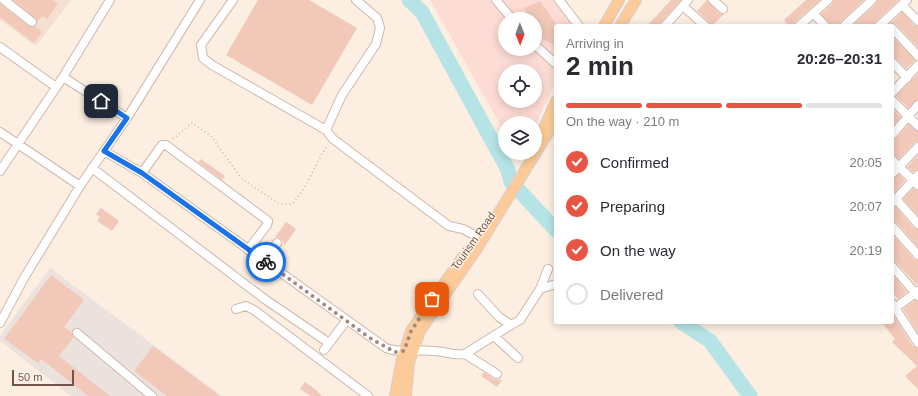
<!DOCTYPE html>
<html lang="en">
<head>
<meta charset="utf-8">
<style>
  :root { --surface:#fff; --page:#f7f7f7; --text:#2b2b33; --muted:#7c7c81; --line:#e1e1e2; --accent:#e85545 }
  body { margin:0; font-family:Arial,sans-serif; background:var(--page); color:var(--text); height:100vh; display:flex; flex-direction:column; font-size:15px; white-space:nowrap }
  * { box-sizing:border-box; margin:0 }
  p { font-size:13px; color:var(--muted) }
  .icon { flex:none; width:22px; height:22px; fill:none; stroke:currentColor; stroke-width:2; stroke-linecap:round; stroke-linejoin:round }
  .map { position:relative; flex:1; overflow:hidden }
  .sheet { position:absolute; left:554px; top:24px; width:340px; height:300px; display:flex; flex-direction:column; background:var(--surface); border-radius:4px; box-shadow:0 2px 10px #0003 }
  .sheet>* { flex:none }
  .needle { width:26px; rotate:179deg }
  .buttons { position:absolute; left:498px; top:12px; display:grid; gap:8px }
  .buttons a { display:grid; place-items:center; width:44px; height:44px; border-radius:50%; background:var(--surface); box-shadow:0 2px 10px #0003; font-size:20px }
  .scale { position:absolute; left:12px; bottom:10px; width:62px; box-sizing:border-box; padding-left:4px; border:2px solid #735248; border-top:0; font-size:11px; line-height:14px; white-space:nowrap; color:#735248; -webkit-text-stroke:3px #fff3e7; paint-order:stroke }
  .pin { position:absolute; display:grid; place-items:center; width:34px; height:34px; color:#fff; margin:-17px; border-radius:8px; box-shadow:0 2px 6px #0006 }
  .courier { position:absolute; display:grid; place-items:center; width:40px; height:40px; margin:-20px; border:3px solid #1a73e8; border-radius:50%; background:#fff; color:#222; box-shadow:0 1px 5px #0007 }
  .overview em { font-style:normal; font-weight:800 }
  .overview div { display:flex; flex-direction:column-reverse }
  .overview { display:flex; align-items:center; justify-content:space-between; height:68px; padding:0 12px }
  h1 { font-size:26px; font-weight:800; line-height:30px }
  .bar { display:grid; grid-template-columns:repeat(4,1fr); gap:6px 4px; align-content:center; height:48px; padding:0 12px }
  .bar i { height:5px; border-radius:3px; background:var(--line) }
  .bar .current { background:var(--accent) }
  .bar p { grid-column:span 4 }
  ol { padding:0 12px; list-style:none }
  li { display:flex; align-items:center; gap:12px; height:44px }
  li p { margin-inline-start:auto }
  li .icon { padding:4px; border-radius:50%; background:var(--accent); color:#fff; stroke-width:4 }
  li:last-child { color:var(--muted) }
  li i { width:22px; height:22px; border:2px solid var(--line); border-radius:50% }
  .map>svg:first-child { display:block }
</style>
</head>
<body>
<div class="map">
<svg width="918" height="396" viewBox="0 0 918 396">
  <rect width="100%" height="100%" fill="#fceee1"/>
  <!-- residential -->
  <path fill="#f4dfd0" d="M0 0H71L36 46 0 20Z"/>
  <!-- commercial -->
  <path fill="#fddcd5" fill-rule="evenodd" d="M430 0H557L576 26H556V82L535 126V123H505V133ZM505 19H535V49H505ZM505 71H535V101H505Z"/>
  <!-- industrial -->
  <path fill="#ebe2dd" d="M50 268 222 396H71L0 341V336Z"/>
  <g fill="none" stroke-linecap="round" stroke-linejoin="round">
    <!-- river -->
    <path stroke="#b6e4e6" stroke-width="15" d="M409 0 422 12 508 170 511 182 556 230
      M681 322 710 341 750 396"/>
  </g>
  <!-- building -->
  <path fill="#f2c8b9" d="M13 0H52L58 4 47 19 42 16 37 22 35 18Z
    M258 0H309L357 28 312 105 226 55Z
    M671 0H681L658 26H647Z
    M707 0 719 13 724 14 712 26H710L709 22 697 11Z
    M806 0H820L795 22 794 26H789L784 20Z
    M833 0H864L840 22 839 26H830L821 14 832 4Z
    M877 0H899L875 22 874 26H852L876 4Z
    M540 1 556 24V46L540 38 535 28V19H530L524 8Z
    M0 4 29 26H35L42 32 34 43 0 17Z
    M902 12 914 25 918 26V48L896 24 891 23Z
    M892 36 915 60 906 69 896 58 892 57Z
    M918 73V100L908 108 896 96Z
    M892 108 901 117 892 127Z
    M909 124 918 131V142L914 143 899 159 892 155V140L896 139Z
    M918 155V170L913 172 907 167Z
    M201 159 225 176 222 180 198 162Z
    M899 174 905 180 892 195V179Z
    M913 188 918 190V216L903 199Z
    M896 207 914 228 918 229V247L896 222 892 221V208Z
    M101 208 119 221 112 231 97 221 100 217 96 214Z
    M286 222 296 229 285 245 280 238 275 237Z
    M892 234 914 259 918 260V286L896 262 892 261Z
    M892 274 907 292 898 299 892 292Z
    M51 275 84 300 64 327 72 332 74 337 59 356 110 396H88L41 359 38 363 4 339Z
    M915 300 918 301V333L903 309Z
    M894 316 913 346 918 348V389L905 376 917 366 892 342 895 339 882 322H892Z
    M153 346 220 396H167L134 371Z
    M484 372 494 379 502 380 497 387 481 376Z
    M305 382 316 390 322 396H311L300 389Z"/>
  <g fill="none" stroke-linecap="round" stroke-linejoin="round">
    <!-- minor casing -->
    <g stroke="#cfb7ab" stroke-width="10">
      <path id="minor" d="M4 0 32 22
        M233 0 201 45 203 58 212 65 326 130
        M356 0 377 18 380 28 376 44 342 95 326 130 333 139 449 226 463 229 482 239
        M496 0 512 19
        M559 0 579 26
        M713 0 723 9
        M902 5 918 21
        M683 6 705 26
        M813 13 825 26
        M665 26 688 0
        M799 26 828 0
        M844 26 872 0
        M879 26 907 0
        M892 28 918 56
        M535 45 556 64
        M0 47 56 87
        M892 62 907 78
        M63 77 127 118
        M892 93 918 65
        M892 100 918 126
        M0 132 80 186
        M892 135 918 105
        M104 151 142 173 386 348C401 354 418 349 434 351 445 351 453 356 465 354L511 325
        M892 160 918 185
        M92 168 266 300 329 343
        M0 171 63 77 110 0
        M142 173 162 145H166L268 221 267 225 248 250
        M892 174 918 147
        M896 199 918 224
        M892 203 918 175
        M892 226 918 255
        M264 261 277 243
        M892 266 918 296
        M540 289 548 269
        M478 294 499 317 511 325 520 320 540 289 556 284
        M892 303 918 343
        M895 308 918 291
        M236 309 246 306 254 310 368 396
        M0 323 24 278 80 186 127 118 200 0
        M77 333 152 396
        M494 336 518 358
        M324 350 346 321
        M465 354 497 374"/>
    </g>
    <!-- major casing -->
    <g stroke="#d8cfcc" stroke-width="12">
      <path id="major" d="M604 26 619 0
        M620 26 636 0
        M542 133 556 101
        M395 396 402 359 411 331 462 258
        M406 396 409 363 420 331 476 250 556 120"/>
    </g>
    <!-- path -->
    <path stroke="#d6ac9c" stroke-width="1.5" stroke-dasharray="1 3" stroke-linecap="butt" d="M173 139 192 123 211 136 241 178 279 204H292C309 187 314 164 328 145"/>
    <!-- minor -->
    <use href="#minor" stroke="#fff" stroke-width="8"/>
    <!-- major -->
    <use href="#major" stroke="#fccb99" stroke-width="10"/>
  </g>
  <g fill="none" stroke-linecap="round" stroke-linejoin="round">
    <!-- done -->
    <path stroke="#a3897e" stroke-width="4" stroke-dasharray="0 7.2" d="M266 262 370 338 395 352 404 351 411 331 432 299"/>
    <!-- route -->
    <path stroke="#1a73e8" stroke-width="5" d="M101 101 127 118 104 151 142 173 266 262"/>
  </g>
  <g text-anchor="middle" dominant-baseline="central" stroke-width="3" stroke-linejoin="round" paint-order="stroke">
    <!-- street labels -->
    <g font-size="11" fill="#735248" stroke="#fff3e7">
      <text transform="translate(473 241) rotate(-55)">Tourism Road</text>
    </g>
  </g>
</svg>
<div class="buttons">
<a><svg class="needle" viewBox="-14 -14 28 28"><path d="M0-13l5 13h-10z" fill="#e53935"/><path d="M0 13l5-13h-10z" fill="#7c7c81"/></svg></a>
<a><svg class="icon" aria-label="locate" viewBox="0 0 24 24"><circle cx="12" cy="12" r="6"/><path d="M12 2v4M12 18v4M2 12h4M18 12h4"/></svg></a>
<a><svg class="icon" aria-label="layers" viewBox="0 0 24 24"><path d="M12 4l9 5-9 5-9-5zM3 14l9 5 9-5"/></svg></a>
</div>
<div class="scale">50 m</div>
<div class="pin" style="left:432px;top:299px;background:#ea580c"><svg class="icon" aria-label="bag" viewBox="0 0 24 24"><path d="M5 8h14l-1 12H6zM9 8a3 3 0 0 1 6 0"/></svg></div>
<div class="pin" style="left:101px;top:101px;background:#1f2937"><svg class="icon" aria-label="home" viewBox="0 0 24 24"><path d="M3 11l9-7 9 7M6 9v11h12V9"/></svg></div>
<div class="courier" style="left:266px;top:262px"><svg class="icon" aria-label="bike" viewBox="0 0 24 24"><circle cx="6" cy="16" r="4"/><circle cx="18" cy="16" r="4"/><path d="M6 16l4-8h5l3 8M10 8l3 8H6M13 5h3"/></svg></div>
<section class="sheet">
<div class="overview"><div><h1>2 min</h1><p>Arriving in</p></div><em>20:26–20:31</em></div>
<div class="bar"><i class="current"></i><i class="current"></i><i class="current"></i><i></i><p>On the way · 210 m</p></div>
<ol>
<li><svg class="icon" aria-label="check" viewBox="0 0 24 24"><path d="M5 12l5 5 9-10"/></svg>Confirmed<p>20:05</p></li>
<li><svg class="icon" aria-label="check" viewBox="0 0 24 24"><path d="M5 12l5 5 9-10"/></svg>Preparing<p>20:07</p></li>
<li><svg class="icon" aria-label="check" viewBox="0 0 24 24"><path d="M5 12l5 5 9-10"/></svg>On the way<p>20:19</p></li>
<li><i></i>Delivered</li>
</ol>
</section>
</div>
</body>
</html>
